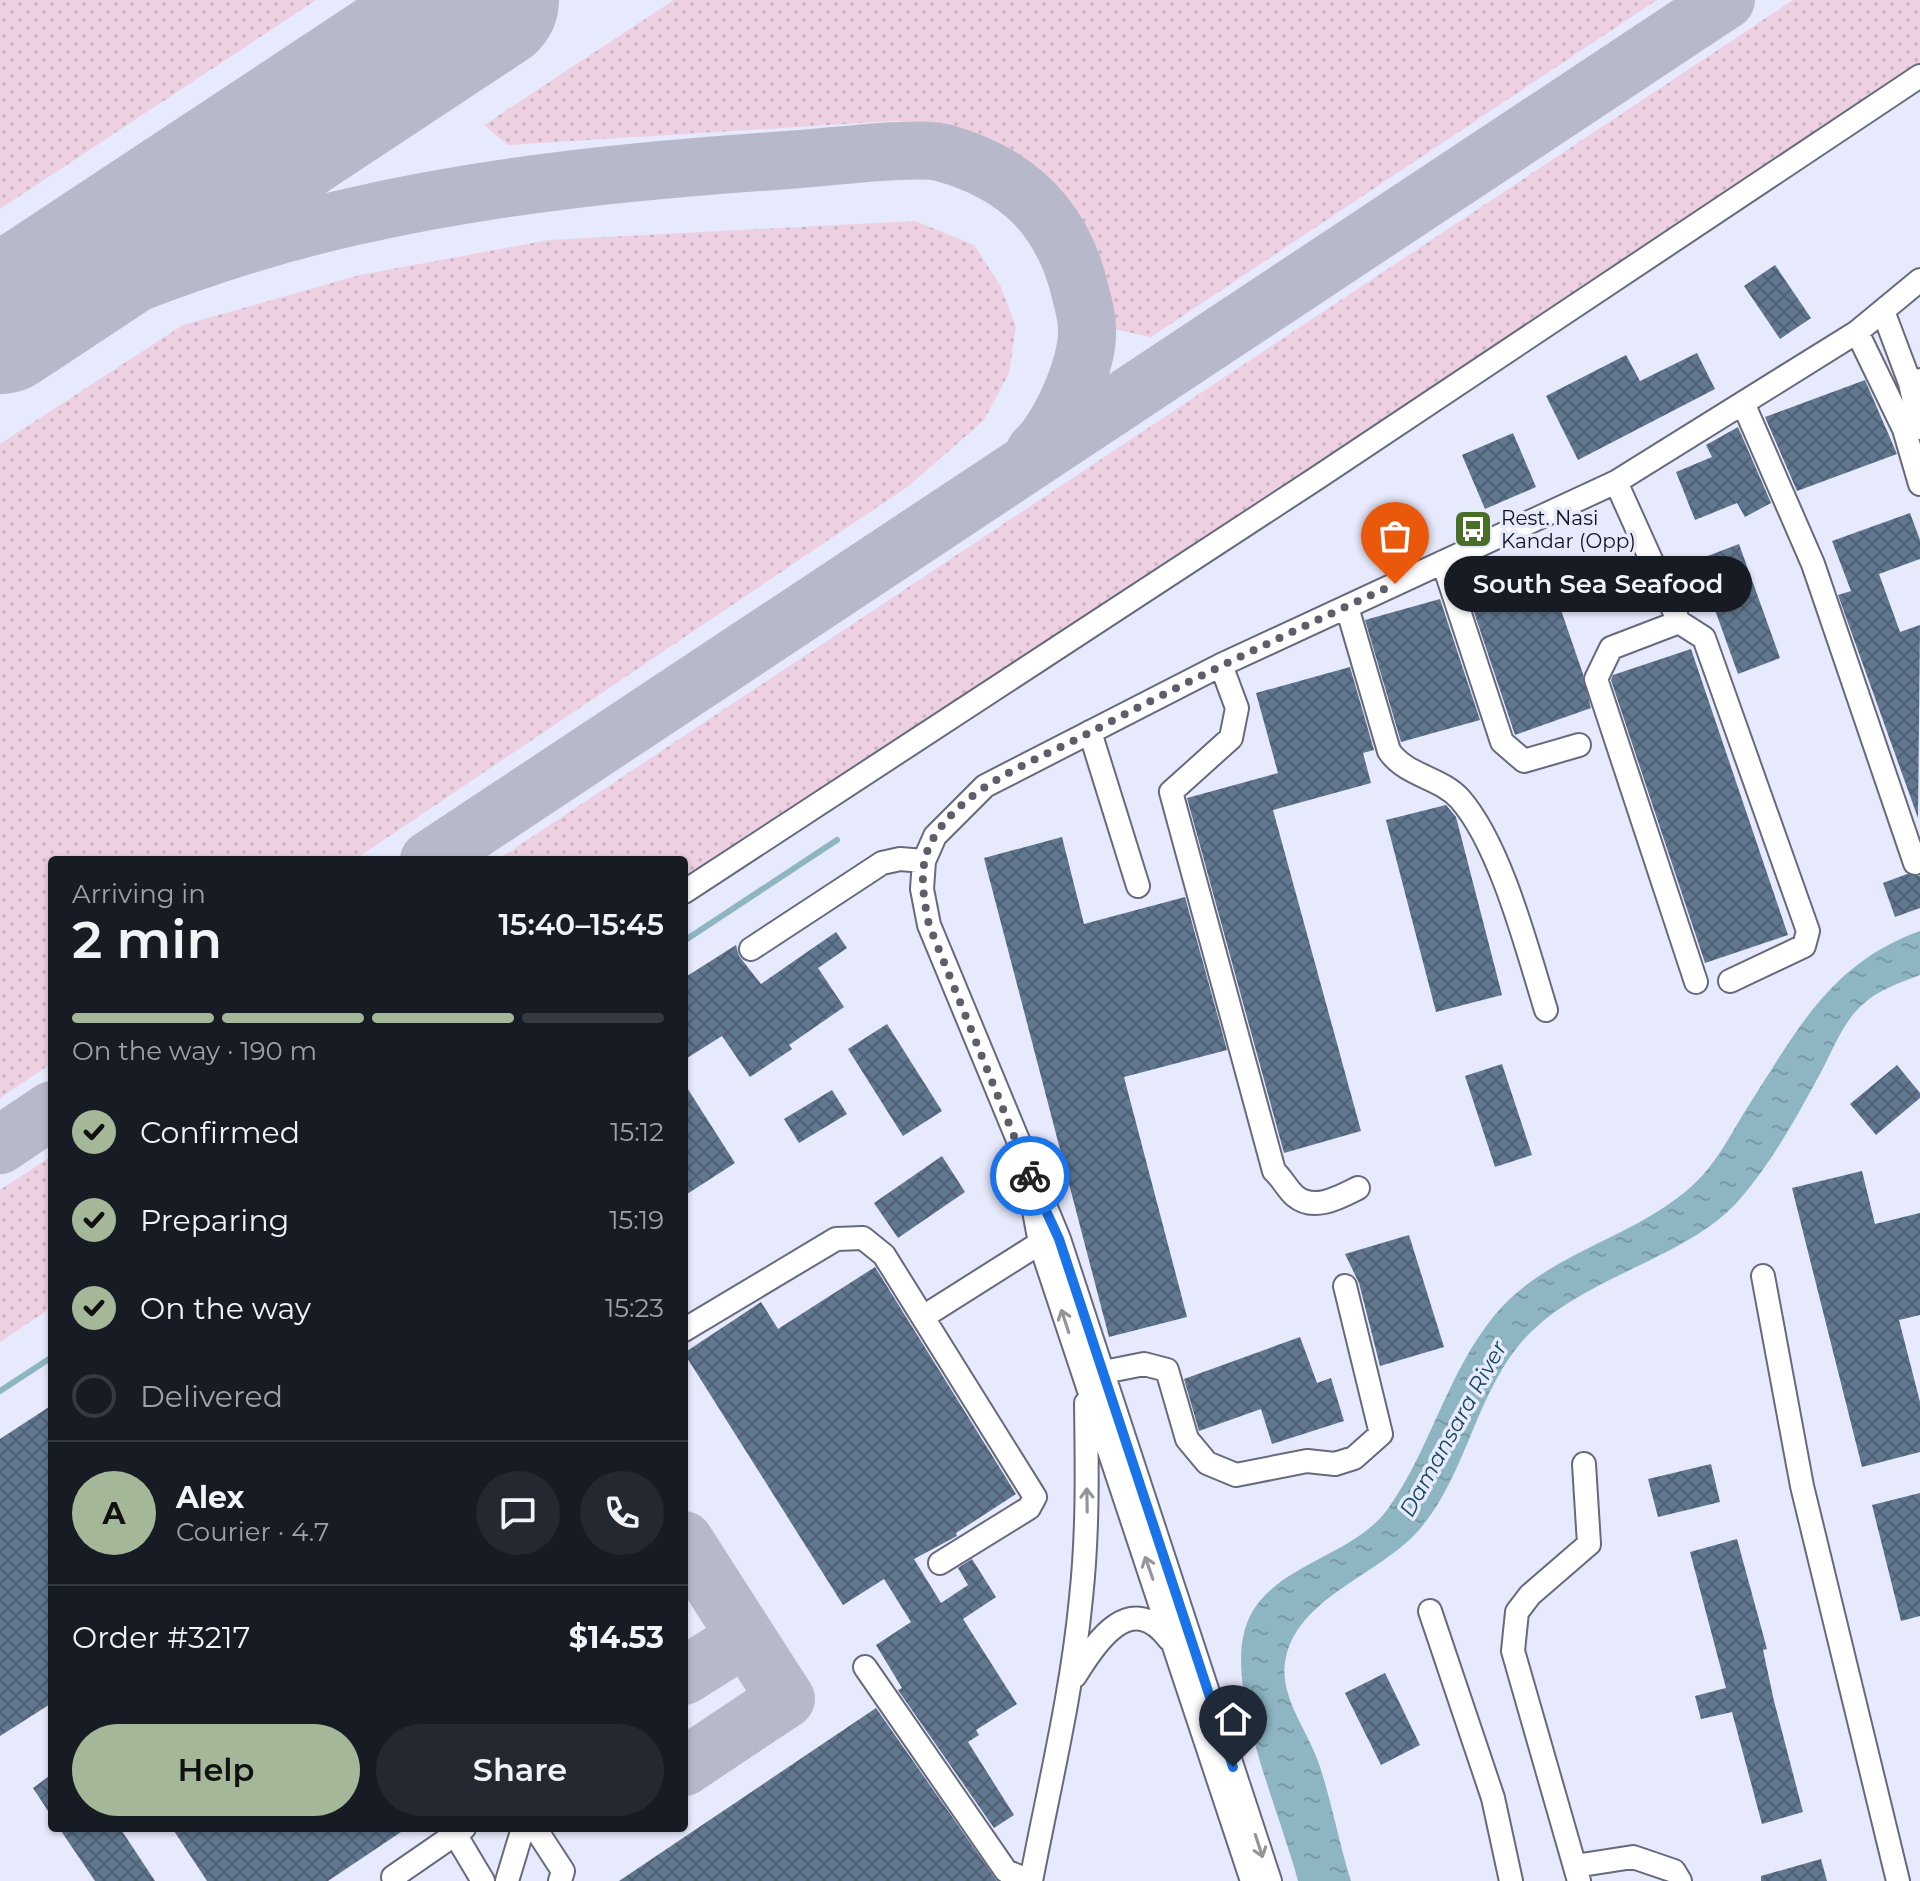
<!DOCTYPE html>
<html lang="en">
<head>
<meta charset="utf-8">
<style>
  :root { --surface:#171b24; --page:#242831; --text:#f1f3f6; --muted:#9ea1a6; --line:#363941; --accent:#a5b799 }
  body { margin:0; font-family:Montserrat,sans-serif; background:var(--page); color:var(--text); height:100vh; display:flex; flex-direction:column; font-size:30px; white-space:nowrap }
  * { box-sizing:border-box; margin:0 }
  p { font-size:26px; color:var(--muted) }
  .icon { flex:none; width:44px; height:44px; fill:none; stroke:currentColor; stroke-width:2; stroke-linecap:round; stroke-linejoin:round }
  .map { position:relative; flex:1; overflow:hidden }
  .drawer { position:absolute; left:48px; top:856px; width:640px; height:976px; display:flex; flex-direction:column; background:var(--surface); border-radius:8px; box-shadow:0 2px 6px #0004 }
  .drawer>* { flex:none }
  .pin { position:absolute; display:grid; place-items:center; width:68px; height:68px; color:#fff; margin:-82px -34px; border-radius:50% 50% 50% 0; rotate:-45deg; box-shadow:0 0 8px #0007 }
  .pin .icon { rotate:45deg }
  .courier { position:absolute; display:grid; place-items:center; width:80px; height:80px; margin:-40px; border:6px solid #1a73e8; border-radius:50%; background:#fff; color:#222; box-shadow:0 2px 10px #0007 }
  .bubble { position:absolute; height:56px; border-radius:28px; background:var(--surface); box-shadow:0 2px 6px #0004; font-size:26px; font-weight:600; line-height:56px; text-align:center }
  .head em { font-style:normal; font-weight:600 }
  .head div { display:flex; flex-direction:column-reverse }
  .head { display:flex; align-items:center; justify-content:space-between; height:136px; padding:0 24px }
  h1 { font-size:52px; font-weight:600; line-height:60px }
  .bar { display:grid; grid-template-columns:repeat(4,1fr); gap:12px 8px; align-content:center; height:96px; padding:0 24px }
  .bar i { height:10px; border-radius:6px; background:var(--line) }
  .bar .on { background:var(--accent) }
  .bar p { grid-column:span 4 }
  .line { display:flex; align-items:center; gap:20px; padding:0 24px; border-top:2px solid var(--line) }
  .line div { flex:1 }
  .round { display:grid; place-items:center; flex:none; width:84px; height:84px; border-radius:42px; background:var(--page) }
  ol { padding:0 24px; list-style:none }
  li { display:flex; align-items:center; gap:24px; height:88px }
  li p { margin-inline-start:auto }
  li .icon { padding:8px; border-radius:50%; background:var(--accent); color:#111; stroke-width:4 }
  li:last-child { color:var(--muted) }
  li i { width:44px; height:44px; border:4px solid var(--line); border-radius:50% }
  .primary-button { display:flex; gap:16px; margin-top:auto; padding:16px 24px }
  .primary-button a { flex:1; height:92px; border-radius:48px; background:var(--accent); color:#111; font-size:32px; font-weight:600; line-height:92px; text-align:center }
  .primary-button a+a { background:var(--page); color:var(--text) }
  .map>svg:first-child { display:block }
</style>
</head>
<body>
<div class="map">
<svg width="1920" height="1881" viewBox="0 0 1920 1881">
  <defs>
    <pattern id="grass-dots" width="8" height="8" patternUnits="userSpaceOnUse" patternTransform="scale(2)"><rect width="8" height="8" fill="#edd0e2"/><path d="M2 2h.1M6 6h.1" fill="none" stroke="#cab2c1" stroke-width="1.8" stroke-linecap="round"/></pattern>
    <pattern id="water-ripples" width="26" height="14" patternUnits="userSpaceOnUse" patternTransform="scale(2)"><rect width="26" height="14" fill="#8eb5c2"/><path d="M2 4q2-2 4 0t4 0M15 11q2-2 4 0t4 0" fill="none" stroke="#799ba6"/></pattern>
    <pattern id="building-cross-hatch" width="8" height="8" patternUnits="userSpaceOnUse" patternTransform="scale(2)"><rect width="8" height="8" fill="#61778f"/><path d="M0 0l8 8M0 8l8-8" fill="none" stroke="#4f6074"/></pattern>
  </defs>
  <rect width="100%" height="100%" fill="#e7e9fc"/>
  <!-- grass -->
  <path fill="url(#grass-dots)" d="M0 0H316L0 209Z
    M674 0H1657L1151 337 1113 329C1109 311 1107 292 1103 274 1083 200 1015 145 942 125 927 120 909 122 893 121L508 145 484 125Z
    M1793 0H1920V71L684 886V860H497Z
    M915 221 974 245 1000 285 1016 327 1009 373 984 420 910 485 354 860H52V1063L0 1098V444L183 325 360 275 549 240Z
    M52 1156V1307L0 1342V1190Z"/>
  <!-- water -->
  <path fill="url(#water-ripples)" d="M1920 931V975C1899 983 1878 990 1862 1005 1843 1022 1833 1050 1821 1072 1797 1116 1773 1161 1740 1199 1690 1257 1591 1274 1532 1331 1476 1385 1469 1473 1419 1530 1381 1574 1300 1596 1286 1657 1277 1695 1308 1730 1319 1764 1332 1803 1339 1843 1351 1881H1298C1281 1815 1226 1693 1245 1629 1263 1566 1351 1559 1387 1510 1431 1449 1446 1375 1494 1316 1546 1252 1633 1240 1693 1185 1717 1163 1730 1135 1747 1108 1796 1032 1830 963 1920 931Z"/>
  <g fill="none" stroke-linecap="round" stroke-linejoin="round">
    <!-- stream -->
    <path stroke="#8eb5c2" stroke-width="6" d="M684 941 837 840
      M0 1391 52 1357"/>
    <!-- taxiway -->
    <path stroke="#b7b8c9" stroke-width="58" d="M0 341C112 289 230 244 351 217 494 184 642 170 788 160 823 158 916 145 944 153 1019 174 1064 219 1081 295 1084 306 1087 318 1087 329 1089 362 1060 429 1035 451
      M429 860 1726 0
      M0 1145 52 1110
      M684 1540 786 1699 684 1767
      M684 1676 746 1637"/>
    <!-- runway -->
    <path stroke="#b7b8c9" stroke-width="144" d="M0 322 487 0"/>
  </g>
  <!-- building -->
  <path fill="url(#building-cross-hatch)" d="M1775 265 1811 318 1780 339 1744 286Z
    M1697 353 1715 389 1578 460 1546 396 1626 355 1640 381Z
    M1865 380 1897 454 1797 491 1765 417Z
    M1738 427 1771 503 1745 517 1737 503 1695 520 1676 472 1712 457 1706 445Z
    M1513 433 1536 487 1485 509 1462 455Z
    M1910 513 1920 540V559L1879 574 1900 632 1920 625 1918 818 1838 595 1851 591 1832 541Z
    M1739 544 1780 658 1738 674 1697 560Z
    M1551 581 1583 674 1591 708 1515 735 1473 609Z
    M1440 599 1480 720 1401 742 1365 620Z
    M1691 649 1788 935 1705 963 1611 680 1613 675Z
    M1350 667 1374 750 1363 753 1371 783 1273 810 1361 1131 1284 1153 1187 798 1278 773 1256 693Z
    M1446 805 1456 817 1502 995 1436 1012 1386 820Z
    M1062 837 1084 924 1185 897 1227 1050 1124 1077 1187 1317 1109 1337 984 858Z
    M1907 874 1920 876V908L1895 917 1883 883Z
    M836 932 847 948 818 968 844 1007 789 1045 792 1049 750 1077 722 1036 684 1060V978L736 945 739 956 761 984Z
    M887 1024 942 1111 903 1136 848 1049Z
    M1502 1064 1532 1155 1495 1167 1465 1076Z
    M1897 1065 1920 1093V1098L1876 1135 1850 1104Z
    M684 1083 735 1163 684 1196Z
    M832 1090 847 1114 799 1143 784 1119Z
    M942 1156 965 1192 898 1238 874 1203Z
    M1862 1171 1875 1224 1920 1213V1315L1899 1320 1920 1402V1452L1862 1467 1792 1188Z
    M1409 1235 1444 1347 1380 1366 1359 1283 1345 1254Z
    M875 1267 1016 1494 956 1533 957 1536 914 1559 941 1603 968 1585 958 1568 972 1559 996 1597 963 1619 1017 1704 976 1730 979 1735 968 1742 1014 1815 994 1828 898 1690 902 1688 876 1645 911 1622 884 1579 843 1605 684 1353 761 1302 778 1329Z
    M1300 1337 1317 1383 1331 1378 1344 1421 1272 1444 1261 1409 1199 1431 1184 1379Z
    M52 1405V1703L0 1736V1439Z
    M1711 1464 1720 1502 1658 1517 1648 1479Z
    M1920 1493V1616L1901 1621 1872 1505Z
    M1737 1539 1767 1649 1763 1650 1774 1701 1803 1812 1762 1824 1732 1712 1701 1719 1695 1696 1726 1688 1690 1552Z
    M1385 1673 1420 1745 1381 1765 1345 1693Z
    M876 1708 997 1881H619Z
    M52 1774V1817L33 1788Z
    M59 1828H120L155 1881H95Z
    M172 1828H407L328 1881H207Z
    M1821 1859 1827 1881H1761V1876Z"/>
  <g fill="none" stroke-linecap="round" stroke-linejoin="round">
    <!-- minor casing -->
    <g stroke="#67697d" stroke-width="26">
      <path id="minor" d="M1883 311 1910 383 1920 380
        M1857 332 1904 429 1920 484
        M1910 383 1920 428
        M1743 403 1813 564 1915 863
        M1616 482 1679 622
        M1443 562 1502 742 1524 761 1579 745
        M1347 607 1389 751C1406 776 1440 777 1460 799 1501 846 1527 949 1546 1010
        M1221 665 1237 708 1231 738 1171 792 1274 1171C1282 1178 1287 1189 1295 1196 1314 1212 1340 1197 1358 1188
        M1090 732 1138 886
        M684 892 1317 478 1920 76
        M751 949 882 863 900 859 924 861
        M1696 982 1596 679 1611 648 1679 622 1704 638 1808 931 1804 946 1730 981
        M1032 1200 1040 1243 1252 1881
        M1763 1276 1802 1486 1898 1881
        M923 1317 1040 1243
        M684 1330 836 1239 863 1238 884 1255 1035 1497 1029 1508 940 1563
        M1104 1372 1144 1364 1167 1370 1187 1439 1207 1463 1236 1475 1307 1461 1335 1464 1354 1458 1381 1434 1345 1286
        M1430 1611 1493 1798 1511 1881
        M865 1667 1006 1871 1029 1881
        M1075 1676C1097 1640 1131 1590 1169 1639
        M535 1828 563 1871 560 1881
        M455 1834 483 1881
        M1575 1866 1633 1857 1674 1871 1680 1881
        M393 1877 464 1828
        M507 1881 523 1828
        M1031 1881C1049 1787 1072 1693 1081 1598 1088 1533 1087 1469 1086 1403
        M1270 1881 1059 1239 929 925 922 889 924 861 935 836 985 786 1221 665 1616 482 1857 332 1920 280
        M1579 1881 1513 1651 1517 1612 1530 1595 1589 1544 1584 1464"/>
    </g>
    <!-- minor -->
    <use href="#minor" stroke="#fff" stroke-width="22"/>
  </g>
  <!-- one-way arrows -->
  <defs><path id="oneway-shaft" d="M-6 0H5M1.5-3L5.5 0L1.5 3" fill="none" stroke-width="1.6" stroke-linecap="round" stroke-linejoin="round" transform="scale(2)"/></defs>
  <g stroke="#949598">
    <use href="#oneway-shaft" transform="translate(1065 1321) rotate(-108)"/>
    <use href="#oneway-shaft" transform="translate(1087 1500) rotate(-91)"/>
    <use href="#oneway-shaft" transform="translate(1149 1568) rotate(-109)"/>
    <use href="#oneway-shaft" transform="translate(1259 1846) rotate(72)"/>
  </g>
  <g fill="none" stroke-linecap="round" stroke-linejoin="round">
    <!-- done -->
    <path stroke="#5d5e6a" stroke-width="8" stroke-dasharray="0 14.4" d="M1030 1176 929 925C923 895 917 865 934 837 967 784 1037 760 1089 733 1189 680 1291 632 1395 584"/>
    <!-- route -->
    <path stroke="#1a73e8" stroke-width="10" d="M1030 1176 1059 1239 1233 1767"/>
  </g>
  <!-- icons -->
  <defs>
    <g id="bus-square" transform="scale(2)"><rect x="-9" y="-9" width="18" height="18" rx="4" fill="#496e27" stroke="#e7e9fc"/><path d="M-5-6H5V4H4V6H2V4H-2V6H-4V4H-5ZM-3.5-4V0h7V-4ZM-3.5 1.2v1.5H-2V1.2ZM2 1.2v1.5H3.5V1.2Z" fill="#fff"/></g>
  </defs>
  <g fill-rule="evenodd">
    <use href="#bus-square" x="1473" y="529"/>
  </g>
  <g text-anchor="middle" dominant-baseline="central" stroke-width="7" stroke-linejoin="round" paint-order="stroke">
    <!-- poi labels -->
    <g font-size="20" fill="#12131b" stroke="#e7e9fc" text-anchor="start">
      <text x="1501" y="518">Rest. Nasi<tspan x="1501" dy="23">Kandar (Opp)</tspan></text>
    </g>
    <!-- water labels -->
    <g font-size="22" font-style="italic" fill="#134959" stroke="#e7e9fc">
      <text transform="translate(1453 1429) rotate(-61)">Damansara River</text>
    </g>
  </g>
</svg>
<div class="pin" style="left:1395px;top:584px;background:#ea580c"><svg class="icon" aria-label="bag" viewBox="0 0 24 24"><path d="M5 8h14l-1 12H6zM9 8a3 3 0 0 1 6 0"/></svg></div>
<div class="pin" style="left:1233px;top:1767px;background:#1f2937"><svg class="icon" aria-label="home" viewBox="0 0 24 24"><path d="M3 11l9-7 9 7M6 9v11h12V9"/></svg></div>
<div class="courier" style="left:1030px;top:1176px"><svg class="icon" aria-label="bike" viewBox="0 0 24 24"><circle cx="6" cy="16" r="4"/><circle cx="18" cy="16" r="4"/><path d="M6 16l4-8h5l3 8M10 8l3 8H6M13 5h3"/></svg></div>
<div class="bubble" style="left:1444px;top:556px;width:308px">South Sea Seafood</div>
<section class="drawer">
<div class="head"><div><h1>2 min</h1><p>Arriving in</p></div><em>15:40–15:45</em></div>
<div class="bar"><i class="on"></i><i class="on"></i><i class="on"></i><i></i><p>On the way · 190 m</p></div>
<ol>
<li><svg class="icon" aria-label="check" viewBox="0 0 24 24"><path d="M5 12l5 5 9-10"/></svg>Confirmed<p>15:12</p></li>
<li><svg class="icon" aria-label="check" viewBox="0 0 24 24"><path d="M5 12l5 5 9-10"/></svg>Preparing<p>15:19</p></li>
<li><svg class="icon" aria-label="check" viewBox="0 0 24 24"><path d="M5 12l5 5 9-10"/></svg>On the way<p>15:23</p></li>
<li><i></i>Delivered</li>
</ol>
<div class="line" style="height:144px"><b class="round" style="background:var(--accent);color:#111">A</b><div><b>Alex</b><p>Courier · 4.7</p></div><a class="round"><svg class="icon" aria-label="chat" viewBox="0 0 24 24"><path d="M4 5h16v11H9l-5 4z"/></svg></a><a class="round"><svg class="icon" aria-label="phone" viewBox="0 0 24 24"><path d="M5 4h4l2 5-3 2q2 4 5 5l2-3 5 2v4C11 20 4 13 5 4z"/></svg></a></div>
<div class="line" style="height:104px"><div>Order #3217</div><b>$14.53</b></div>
<div class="primary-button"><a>Help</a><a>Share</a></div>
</section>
</div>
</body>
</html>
